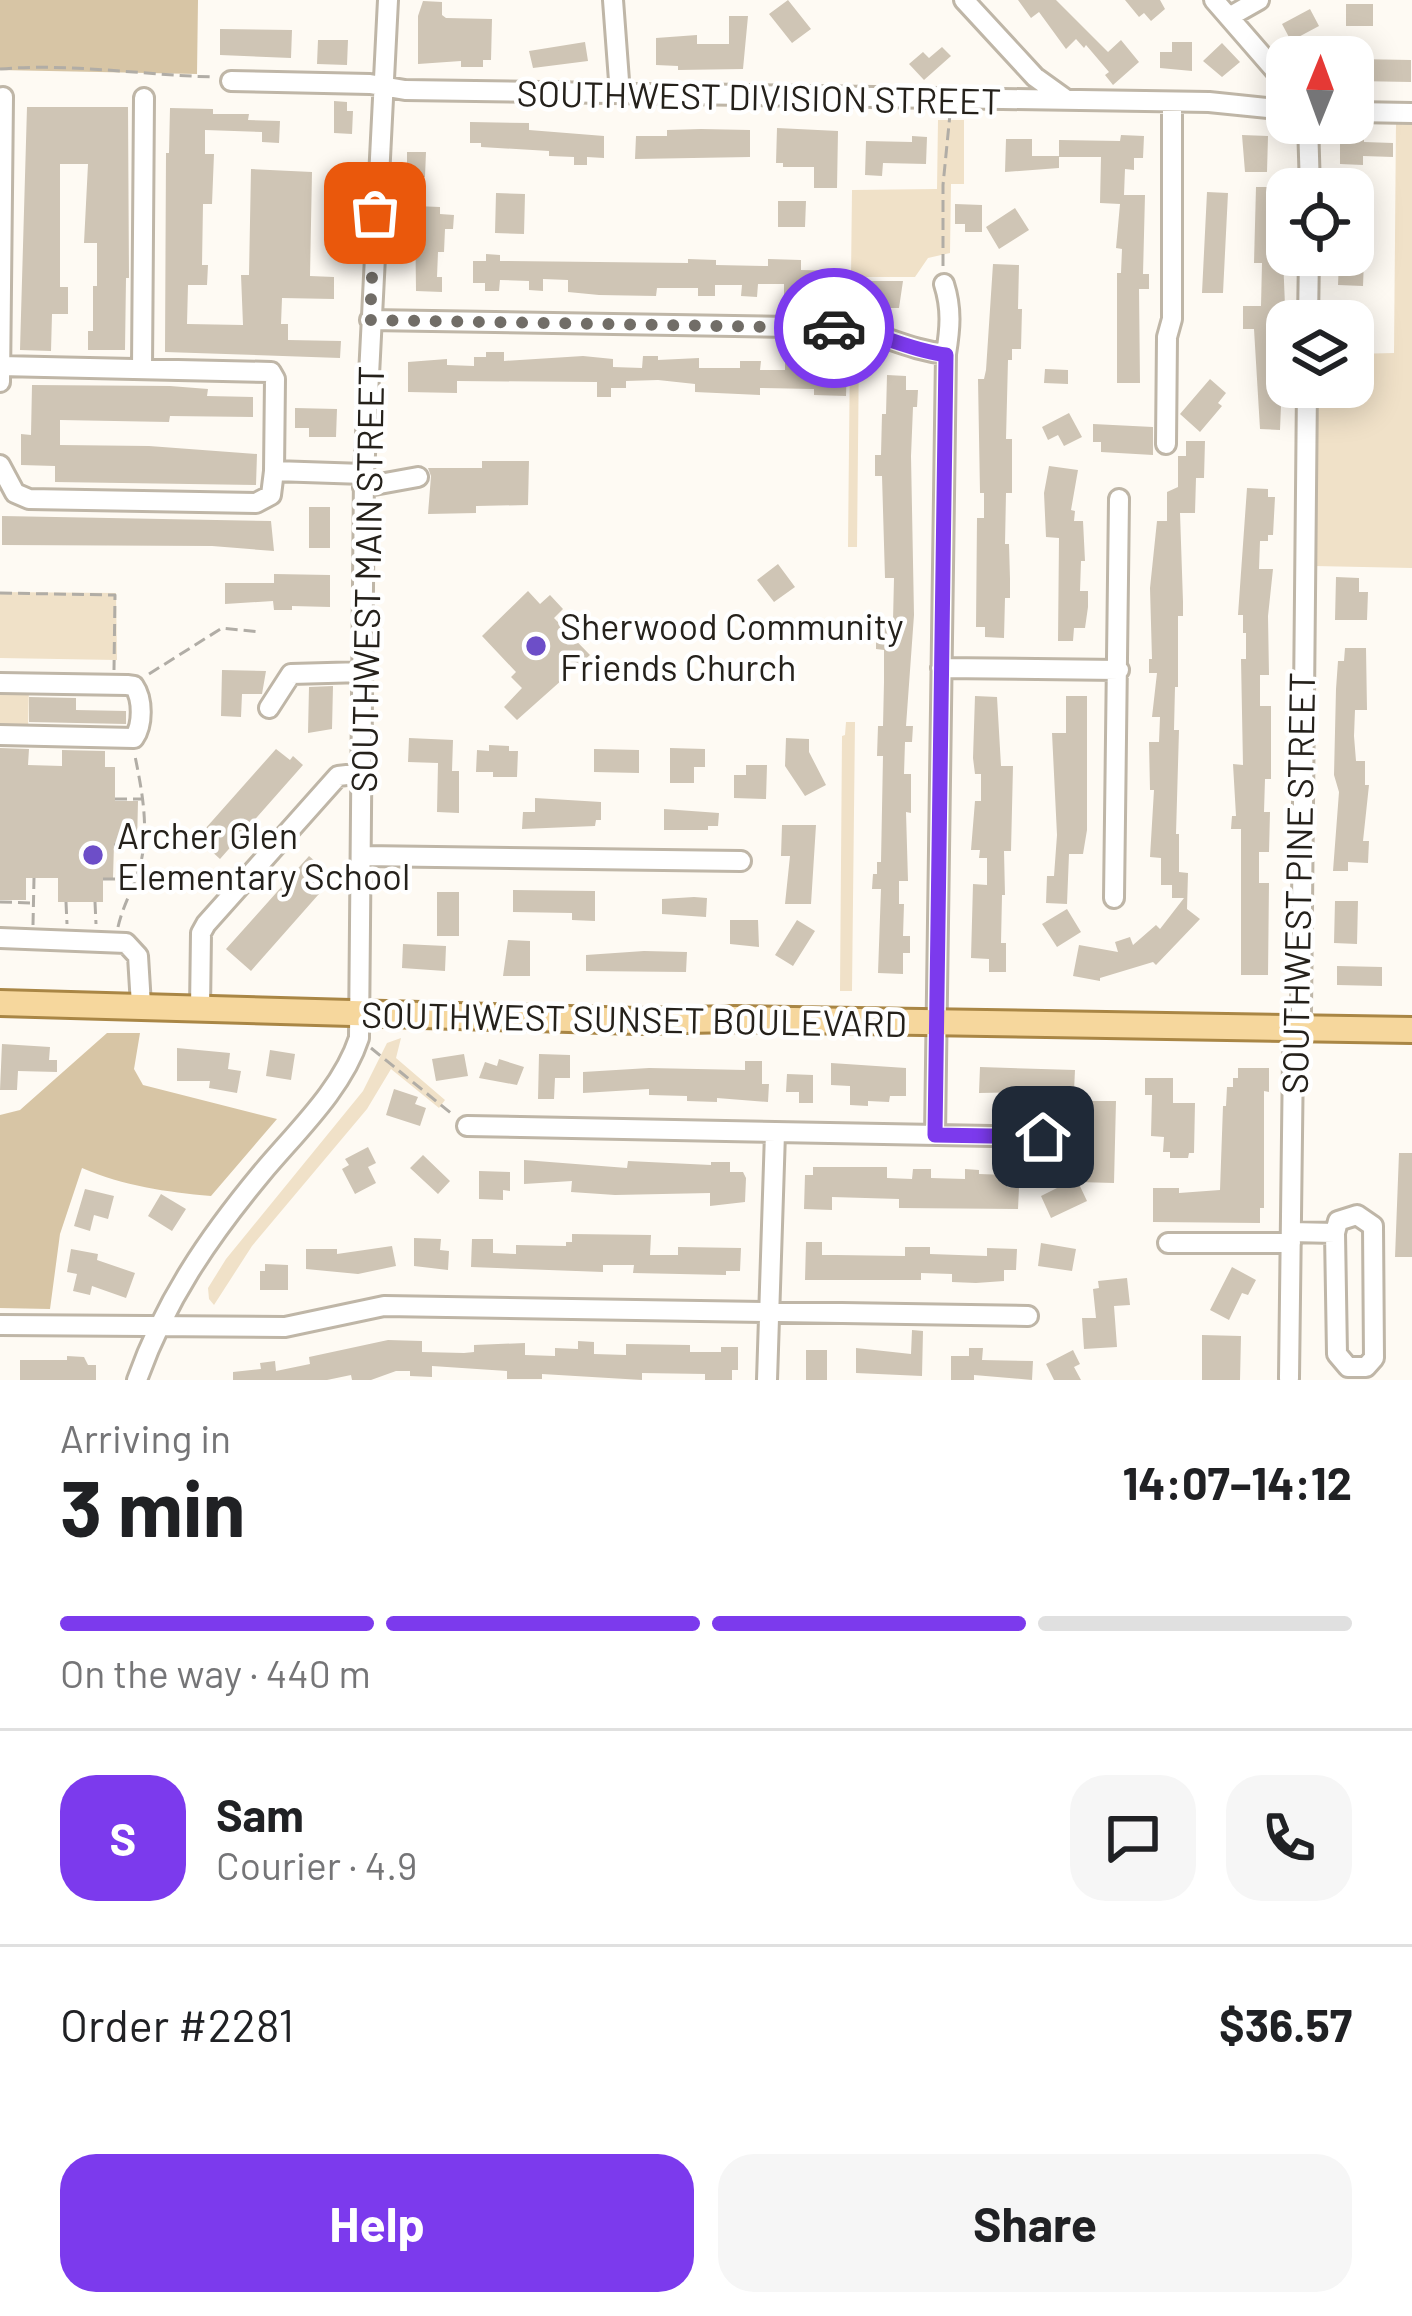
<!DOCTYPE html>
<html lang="en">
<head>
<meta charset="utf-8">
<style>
  :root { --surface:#fff; --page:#f6f6f6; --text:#202124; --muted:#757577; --line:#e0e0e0; --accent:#7c3aed }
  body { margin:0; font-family:Barlow,sans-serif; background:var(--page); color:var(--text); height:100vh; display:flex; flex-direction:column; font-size:45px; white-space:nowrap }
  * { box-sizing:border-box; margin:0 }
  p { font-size:39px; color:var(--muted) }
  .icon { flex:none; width:66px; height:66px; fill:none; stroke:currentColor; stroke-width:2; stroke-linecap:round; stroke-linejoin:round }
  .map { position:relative; height:1380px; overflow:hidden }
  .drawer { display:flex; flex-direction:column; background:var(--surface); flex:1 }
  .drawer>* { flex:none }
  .needle { width:78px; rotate:1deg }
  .buttons { position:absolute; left:1266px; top:36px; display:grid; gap:24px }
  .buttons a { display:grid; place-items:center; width:108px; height:108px; border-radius:24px; background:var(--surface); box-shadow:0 6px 30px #0003; font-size:60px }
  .pin { position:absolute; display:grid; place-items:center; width:102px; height:102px; color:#fff; margin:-51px; border-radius:24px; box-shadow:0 6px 18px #0006 }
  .courier { position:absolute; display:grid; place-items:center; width:120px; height:120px; margin:-60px; border:9px solid #7c3aed; border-radius:50%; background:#fff; color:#222; box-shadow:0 3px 15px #0007 }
  .headline em { font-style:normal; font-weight:700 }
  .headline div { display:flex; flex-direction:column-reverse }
  .headline { display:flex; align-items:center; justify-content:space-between; height:204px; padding:0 60px }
  h1 { font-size:78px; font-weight:700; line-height:90px }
  .bar { display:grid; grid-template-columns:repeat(4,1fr); gap:18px 12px; align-content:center; height:144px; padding:0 60px }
  .bar i { height:15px; border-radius:9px; background:var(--line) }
  .bar .selected { background:var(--accent) }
  .bar p { grid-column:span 4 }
  .line { display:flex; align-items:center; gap:30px; padding:0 60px; border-top:3px solid var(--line) }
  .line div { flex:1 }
  .round { display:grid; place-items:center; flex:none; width:126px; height:126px; border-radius:36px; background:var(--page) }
  .action { display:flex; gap:24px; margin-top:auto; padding:24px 60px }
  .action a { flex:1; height:138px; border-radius:36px; background:var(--accent); color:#fff; font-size:48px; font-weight:700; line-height:138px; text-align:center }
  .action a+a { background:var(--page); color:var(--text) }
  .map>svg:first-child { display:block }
</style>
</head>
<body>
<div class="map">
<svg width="1412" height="1380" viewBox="0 0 1412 1380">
  <rect width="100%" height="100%" fill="#fefaf3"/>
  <!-- green -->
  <path fill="#f0e1c8" d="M938 120H964V184H951L950 253 928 258 915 277H851L852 190 937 189Z
    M1396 121 1412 125V568L1314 566 1319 387H1353V354L1394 353Z
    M850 346 859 347 857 547H848Z
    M0 592 116 593 117 660 0 658Z
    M0 686 29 687 28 729H0Z
    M846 722H855L852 991H840L842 736 845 735Z
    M401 1038 396 1058 445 1100 439 1108 391 1069 367 1109 252 1246 214 1305 209 1299 208 1288 226 1259 363 1091 387 1043Z"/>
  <!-- forest -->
  <path fill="#d7c5a5" d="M0 0H198L197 74 0 70Z
    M107 1033H140L134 1069 143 1085 277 1119 211 1196C166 1192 124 1186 82 1168L60 1234 50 1309 0 1308V1115L20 1110Z"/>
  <!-- building -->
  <path fill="#cfc5b5" d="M788 0 811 29 792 43 769 14Z
    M1018 0H1056L1108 52 1121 40 1139 62 1113 85 1105 75 1109 72 1086 45 1084 48 1076 39 1066 49 1039 12 1031 18Z
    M1125 0H1160L1165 9 1151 21 1144 13 1139 17Z
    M423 1 442 2V15L446 18 492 19 491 60H483V67H461V61L418 64V16Z
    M1346 4H1373V26H1346Z
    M1310 9 1319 26 1291 41 1282 24Z
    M729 16H748L743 69 678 70V66L656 65V38L697 35V44H729Z
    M220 29 292 30 291 58 220 55Z
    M318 40H348L347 65 317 64Z
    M585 42 588 61 533 68 529 51Z
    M1172 42H1192V71L1160 68V52H1172Z
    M1222 43 1240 62 1222 77 1203 61Z
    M942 47 951 56 924 80 909 64 923 52 929 58Z
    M1356 59 1411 60V82L1356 81Z
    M334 101 347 102V111H353L352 134 334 133Z
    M27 107H128L129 278H126L125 350H88V331H93V286H97V243H84L88 164H60V287H68V314H52L51 351 20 350Z
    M170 108 213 109V114H249L248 120 280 121 279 143 262 142V132L205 130V154H214L212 204H203L202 265H208L207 285H188L187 324 243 325 241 275H249L251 169 312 172 310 276 334 277V299L282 298 281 324H288V340L341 341 340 358 165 352 166 153H169Z
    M470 122 529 123V130L604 136V158L587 157V165H574V157L549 156V151L481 147V143H470Z
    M777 128 838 131 837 188H814V167H783V163H776Z
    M701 129 750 130V157L635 159 636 136H667V130Z
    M1340 134H1364V142L1393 143V157L1363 156V165L1340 164Z
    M1121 135 1144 136 1143 158H1134V170L1125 169 1124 195H1145L1143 274H1149V289H1139L1140 383H1117V273H1121L1122 249 1116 248 1120 204 1100 203 1101 157H1059V168L1005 172 1006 139H1032V156H1059V140L1120 141Z
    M1242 135 1268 136 1267 172H1245Z
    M912 136 927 137 926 164 883 163 882 176 865 175 866 141 912 142Z
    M407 152H426L425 177H407Z
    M1256 187H1278L1277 257H1283L1285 306 1280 430 1260 429 1254 329H1243V306H1261L1262 263H1254Z
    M1207 192 1228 193 1223 293H1202Z
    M496 193 525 194 524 234 495 233Z
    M1353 193H1367L1366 232H1353Z
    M778 201H806L805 227H778Z
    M955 204 982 205V232H965V224H955Z
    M415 206 440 207V214L454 215 453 229H445L444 252H438L437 277H442V292L416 291Z
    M1015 208 1029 230 999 249 986 227Z
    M486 254 500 255V261L688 263V259L716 260V265L768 266V259L801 260V270L844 271 843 298 784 297V284H758L757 297 741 296 742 285H715V296H698V288H657L656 296 599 295 568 292V280L543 279V291L529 290V281L500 280 499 291H485V283H473V261H486Z
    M1339 259H1364L1363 286 1338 285Z
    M993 264 1019 265 1018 309H1022L1021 349H1012V360H1008L1006 439H1012V493H1006L1005 544H1009L1010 579V598H1005L1004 638 985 637V627H976L977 518H984V493H980L978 379H984L986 370Z
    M868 281H903L899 308H879L880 300H868Z
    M486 352H504V361L583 356 613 359V367L642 368 643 356H658V360L699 358V368H740V361H761L760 370H785V359L804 360V366L835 367V362L847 363 846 396 814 395V389L760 388V395L695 392V384L658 380 626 381V388H611V397H597V382L457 381V393L408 392V362L447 359V365L474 366V357H486Z
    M1045 369 1068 370V384L1044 383Z
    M887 375 906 376V390H918L917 407H913L911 456 914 615 906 726H913L912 742H905L904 774H911V813L906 812 908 881H899V904H904L903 936H910V953H903V974L878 973 881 889H872L873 874H877V862H881L883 756H877L878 726H883L884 682V650L876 649V621H893L894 578H885L882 476H875V455H881L882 414H886Z
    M1210 379 1226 393 1218 403 1222 406 1200 432 1180 414Z
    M32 385 170 386 208 389 207 396 253 397V417L170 416 169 422 60 420V445L149 446 257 454 256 485 55 482V466L21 465V434L31 435Z
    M295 408 337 409 336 437H309V428H295Z
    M1069 413 1082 437 1064 446 1058 435 1048 440 1042 427Z
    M1093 424 1153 427V455L1101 452V442H1093Z
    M1186 441H1205L1204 478H1196L1195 513H1180L1183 602V616H1178V687H1175L1174 730H1179L1176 834H1179V872L1188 873 1187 909 1200 919 1156 965 1153 962 1100 978V981L1073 976 1079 945 1118 952 1115 942 1130 937 1133 945 1156 925 1160 929 1184 898H1172V885H1161V858L1150 857 1154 790H1150L1149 742H1159L1160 717H1152L1157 673H1149V659H1152L1150 588 1157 521H1167V492L1178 487V456H1186Z
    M482 461H529L528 505 476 506V513L428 514 431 476 428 468H482Z
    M1049 466 1078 470 1071 510 1075 511 1074 521H1083L1085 561H1081L1080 591H1088V607L1085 628H1074L1073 641H1058L1059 538 1046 537 1044 493Z
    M1247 488 1268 489V497H1275L1273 535H1268V541H1260L1259 569H1273L1268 616 1269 675H1260V706H1271V779H1265L1264 812H1270L1269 852H1259V883H1269L1268 975H1241V829H1231L1232 816H1236L1233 764 1243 765 1241 659H1246V633H1243V615H1238Z
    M309 507H330V548H309Z
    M2 516 271 521 274 551 212 546 2 545Z
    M778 564 795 587 774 602 757 580Z
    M274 574 330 575V607L292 606V610H274L273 601 225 604V583H274Z
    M1336 577 1359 578V592H1368L1367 620H1335Z
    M528 591 540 604 550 595 563 609 554 618 590 655 517 720 504 707 522 688 511 677 516 672 482 636Z
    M1345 648H1366L1367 710H1355L1354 736 1356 761H1365V785H1369L1363 841H1369L1368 863 1348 862V871H1333L1339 792 1334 775 1336 689 1338 661H1344Z
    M222 670 266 671 262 694H242L241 717 221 716Z
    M333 686 332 729 308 733 309 687Z
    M975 696 997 697 1001 766H1013L1011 851H1004L1005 895H1002L1001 943H1006V972H989V959L971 958 973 884 987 885V858H979L980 850H971L975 801H981V774H975L973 758Z
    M1066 696H1087V830L1083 854H1069L1067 904 1046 903 1047 876H1054L1057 835 1052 733H1066Z
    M29 697 76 698V710L126 711V724L29 722Z
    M409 738 453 740 452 771H459V813L437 812 438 763 408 762Z
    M786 738 809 739V752L826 785 805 796 785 766Z
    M489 745 509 746V751H518L517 777H493V772H476L477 750 489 751Z
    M0 748 29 749 28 765 62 766V750L105 751V767H115V801H138L137 844H114L113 878H103V902H58V878H26V900H0Z
    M670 748 705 749V767H694V783H670Z
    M276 749 290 760 293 756 303 765 220 859 197 838Z
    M594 749 639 750V773L594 772Z
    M746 765H767L766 799 734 798V775H746Z
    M535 798 601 802V820H596L595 826 522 829 523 812H535Z
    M664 809 719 813 718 826H708V830H664Z
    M782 825H816L811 904H785L790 856H781Z
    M309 856 323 868 315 876 326 886 251 971 226 949Z
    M513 890 595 891V921L572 920V913L513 912Z
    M437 892H459V936H437Z
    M694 897 707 898 706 917 662 914V899Z
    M1335 901H1358L1357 944 1334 943Z
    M1067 909 1081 932 1057 947 1042 924Z
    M730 920H758L759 947 730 944Z
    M797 920 815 931 793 966 775 955Z
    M508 940 530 941V976H503Z
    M403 944 446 946 445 971 402 968Z
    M644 951 687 952 686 972 586 971V955Z
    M1337 966 1382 967V986L1337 985Z
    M2 1044 50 1047 49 1060H57V1072L18 1071 17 1090H0Z
    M177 1048 230 1053 228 1069 241 1071 237 1093 209 1088 210 1081H177Z
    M270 1050 295 1054 291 1080 266 1076Z
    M464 1054 468 1076 436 1081 432 1059Z
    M539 1054 570 1055V1078H555L554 1099H538Z
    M499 1059 524 1067 517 1085 479 1078 485 1062 497 1066Z
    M745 1061H762V1084H769L768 1102 717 1098V1102L687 1101V1096L649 1095V1089L583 1093V1072L649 1068 745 1070Z
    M831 1063 906 1068V1096H890L889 1102 868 1101V1106L850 1105V1086L831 1085Z
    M980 1067 1075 1070 1074 1091 979 1093Z
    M1238 1068H1269V1092L1264 1091V1208H1260V1223L1153 1222V1188H1179V1193L1220 1190 1223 1106H1226L1227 1087H1233V1078H1238Z
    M787 1074 813 1075V1103H799V1092H786Z
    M1145 1078H1173V1103H1195L1194 1153H1189L1188 1158H1170V1152H1163L1164 1137 1151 1136 1152 1095H1145Z
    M394 1089 418 1097 415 1104 426 1108 420 1126 386 1115Z
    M1089 1101H1116L1114 1183 1078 1182 1087 1201 1051 1218 1041 1196 1059 1187 1057 1182 1089 1167 1090 1136 1085 1135Z
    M368 1147 376 1163 368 1167 376 1183 355 1194 342 1169 349 1165 345 1159Z
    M1399 1153H1412V1257H1395Z
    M423 1155 450 1181 438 1194 410 1168Z
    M524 1160 627 1168 628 1161 711 1165V1162H730V1172H743L746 1178 745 1202 710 1206V1193L615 1195 571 1192 572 1181 524 1184Z
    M813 1167H887V1178L912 1179 913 1169H931V1178L965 1179V1169L979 1170V1174L1008 1175 1007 1187 1019 1188 1018 1209 899 1208V1199L832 1197V1210L804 1209 805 1175H813Z
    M479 1171 510 1172V1191L503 1190V1200L479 1199Z
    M85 1189 114 1196 108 1219 94 1215 90 1231 74 1226Z
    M161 1194 186 1209 172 1231 148 1216Z
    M572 1234 651 1235 650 1255H678V1247L741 1248 740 1271H726V1275L633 1273 634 1265H603V1272L471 1267 472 1239H493V1253L516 1254V1245L566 1246V1242H572Z
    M414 1238 441 1239 440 1250 449 1251 448 1270 414 1266Z
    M806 1242H822V1255H836L905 1256V1247H930V1254L987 1256V1248L1017 1249 1016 1270H1004V1281L976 1283 952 1282V1274L921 1273V1280H805Z
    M1041 1243 1076 1249 1072 1271 1038 1266Z
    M392 1246 396 1266 358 1274 306 1269V1249H337V1254Z
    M71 1249 98 1254 97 1260 135 1273 126 1298 92 1286 90 1295 73 1291 77 1274 67 1272Z
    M265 1264 288 1265V1290H260V1271H265Z
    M1232 1267 1256 1280 1248 1295 1242 1293 1229 1320 1210 1310Z
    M1127 1278 1130 1305 1114 1306 1117 1347 1084 1349 1082 1318H1096L1093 1289 1099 1288 1098 1281Z
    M912 1330 923 1331 922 1376 856 1373V1348L911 1354Z
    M1202 1335 1241 1336 1240 1380H1202Z
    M388 1340 422 1341V1352L464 1353 474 1352V1345L525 1343V1355L555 1356V1348L578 1349V1341L594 1342V1354L626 1355V1344L690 1345V1352H721V1347H738V1370H732V1380H705V1374L642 1373V1380L542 1374V1379H507V1371L432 1366V1377L410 1376V1371H396L371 1380H352L351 1375 327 1380H233V1372L261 1369 260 1363 275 1361 276 1371 310 1364 309 1357Z
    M969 1348H983L982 1360 1033 1361 1032 1380 974 1375V1380H951V1356H969Z
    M806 1350H827V1380H806Z
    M1073 1350 1080 1364 1074 1367 1081 1380H1054L1046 1364Z
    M67 1356 84 1357 88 1365H96V1380H20V1360H67Z"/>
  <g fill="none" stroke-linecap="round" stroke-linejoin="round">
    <!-- minor casing -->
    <g stroke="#bfb6a7" stroke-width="24">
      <path id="minor" d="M613 0 620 94
        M964 0 1035 77 1067 100
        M1214 0 1287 84
        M1229 17 1259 0
        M231 81 370 84 405 90 1209 102 1287 110
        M1353 112 1412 113
        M1308 123 1310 189
        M370 320 850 328C885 335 909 350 946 354
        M1308 321 1309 255
        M0 366 271 372 275 379 274 471 364 474
        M142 369 144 98
        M0 382 3 97
        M1166 444 1167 337 1172 319V102
        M0 465 15 493 29 499 256 503 271 495 274 471
        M363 487 418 477
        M941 668 1119 670
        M0 683 127 685 134 686C143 699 143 725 134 738L0 735
        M269 708 291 674 364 672
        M363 856 741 861
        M1114 898 1119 499
        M0 938 126 943 138 956 141 1005
        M200 1009 201 933 206 924 338 776 364 773
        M467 1126 1043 1137
        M935 1135 946 354C950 329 952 309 944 284
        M1291 1232 1335 1233 1338 1221 1357 1215 1373 1226 1374 1358 1366 1367H1348L1337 1354 1335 1233
        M1168 1243H1291
        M0 1325 285 1327 384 1306 1028 1316
        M1289 1378 1293 1055 1301 1011 1307 387
        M137 1380C165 1301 208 1238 261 1174 295 1133 342 1090 359 1038L364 474 388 0
        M767 1380 775 1133"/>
    </g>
    <!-- major casing -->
    <g stroke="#a98645" stroke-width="30">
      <path id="major" d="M0 1003 638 1021 735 1019 1412 1030"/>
    </g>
    <!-- path -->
    <path stroke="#b1ada6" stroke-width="3" stroke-dasharray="12 6" stroke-linecap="butt" d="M0 69C72 63 142 75 214 77
      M943 266V185L950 114
      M0 593 115 595 114 670
      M149 674 222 628 260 632
      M115 799H142
      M114 845H142
      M103 879H133
      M0 902 34 903
      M66 902 67 924
      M95 902 96 924
      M33 925 34 878
      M118 927C123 904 136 884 141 862 149 826 142 791 135 756
      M371 1048 452 1114"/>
    <!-- minor -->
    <use href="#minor" stroke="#fff" stroke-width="18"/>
    <!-- major -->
    <use href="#major" stroke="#f6d79d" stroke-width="24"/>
  </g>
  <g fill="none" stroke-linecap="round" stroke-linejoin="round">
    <!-- done -->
    <path stroke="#716d67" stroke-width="12" stroke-dasharray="0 21.6" d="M375 213 370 320 834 328"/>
    <!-- route -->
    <path stroke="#7c3aed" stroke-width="15" d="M834 328C874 329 906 350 946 355L935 1135 1043 1137"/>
  </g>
  <!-- markers -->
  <g fill="#6d4ec8" stroke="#fff" stroke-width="4.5">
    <circle cx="536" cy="646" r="12"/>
    <circle cx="93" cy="855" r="12"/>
  </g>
  <g text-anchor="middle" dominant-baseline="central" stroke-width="9" stroke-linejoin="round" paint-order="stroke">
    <!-- street labels -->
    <g font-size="36" fill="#25211b" stroke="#fff">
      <text transform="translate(759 96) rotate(1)">SOUTHWEST DIVISION STREET</text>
      <text transform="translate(366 579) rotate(-89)">SOUTHWEST MAIN STREET</text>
      <text transform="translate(1297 883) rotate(-89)">SOUTHWEST PINE STREET</text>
      <text transform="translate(634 1018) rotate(1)">SOUTHWEST SUNSET BOULEVARD</text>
    </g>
    <!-- poi labels -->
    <g font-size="36" fill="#25211b" stroke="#fff" text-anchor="start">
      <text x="560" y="625">Sherwood Community<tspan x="560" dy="41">Friends Church</tspan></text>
      <text x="117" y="834">Archer Glen<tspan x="117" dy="41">Elementary School</tspan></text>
    </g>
  </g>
</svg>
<div class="buttons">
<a><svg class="needle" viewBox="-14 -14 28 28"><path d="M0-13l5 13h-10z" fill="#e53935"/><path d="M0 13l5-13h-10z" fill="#757577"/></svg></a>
<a><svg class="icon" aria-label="locate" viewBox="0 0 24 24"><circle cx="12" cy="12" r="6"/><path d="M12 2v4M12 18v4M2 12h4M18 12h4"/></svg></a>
<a><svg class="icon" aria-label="layers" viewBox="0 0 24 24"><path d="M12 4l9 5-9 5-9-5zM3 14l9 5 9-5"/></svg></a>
</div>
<div class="pin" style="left:375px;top:213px;background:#ea580c"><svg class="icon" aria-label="bag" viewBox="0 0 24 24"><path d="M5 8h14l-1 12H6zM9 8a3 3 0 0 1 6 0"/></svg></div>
<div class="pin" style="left:1043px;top:1137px;background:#1f2937"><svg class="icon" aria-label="home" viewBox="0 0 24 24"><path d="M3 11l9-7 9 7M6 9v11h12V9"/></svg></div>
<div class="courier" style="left:834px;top:328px"><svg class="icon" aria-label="car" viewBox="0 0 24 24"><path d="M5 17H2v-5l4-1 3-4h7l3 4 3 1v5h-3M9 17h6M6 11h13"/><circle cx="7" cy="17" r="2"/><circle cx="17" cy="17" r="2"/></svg></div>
</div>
<section class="drawer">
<div class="headline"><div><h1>3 min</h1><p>Arriving in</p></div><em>14:07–14:12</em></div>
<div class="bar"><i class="selected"></i><i class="selected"></i><i class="selected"></i><i></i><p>On the way · 440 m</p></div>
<div class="line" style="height:216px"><b class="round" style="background:var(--accent);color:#fff">S</b><div><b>Sam</b><p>Courier · 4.9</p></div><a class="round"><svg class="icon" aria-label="chat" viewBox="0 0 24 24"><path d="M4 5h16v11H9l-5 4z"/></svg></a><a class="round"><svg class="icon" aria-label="phone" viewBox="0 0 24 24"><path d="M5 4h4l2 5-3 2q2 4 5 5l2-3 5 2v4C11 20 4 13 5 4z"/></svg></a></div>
<div class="line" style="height:156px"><div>Order #2281</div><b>$36.57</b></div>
<div class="action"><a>Help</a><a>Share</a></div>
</section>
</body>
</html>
